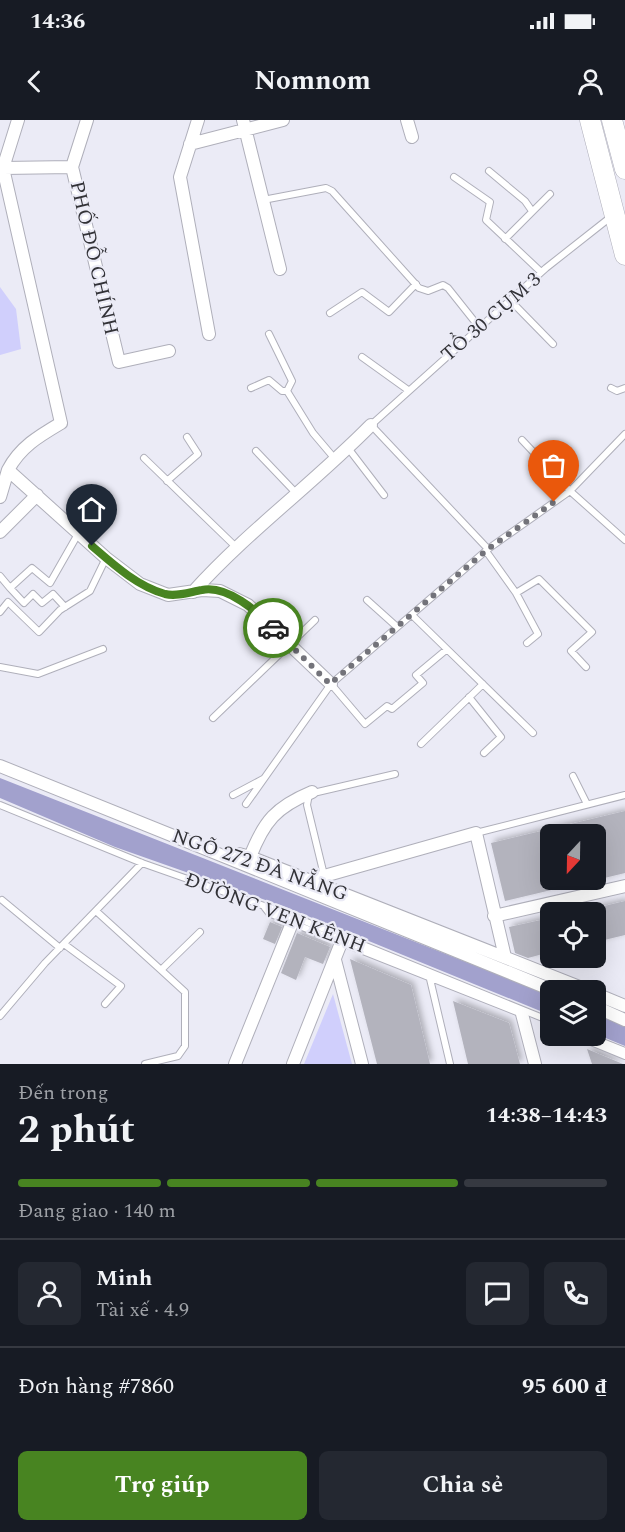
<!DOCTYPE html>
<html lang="vi">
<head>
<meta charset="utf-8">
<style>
  :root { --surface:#171b24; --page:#242831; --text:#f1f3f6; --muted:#9ea1a6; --line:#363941; --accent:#488421 }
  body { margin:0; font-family:Spectral,serif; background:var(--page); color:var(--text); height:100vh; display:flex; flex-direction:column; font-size:22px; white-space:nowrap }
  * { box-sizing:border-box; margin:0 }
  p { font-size:20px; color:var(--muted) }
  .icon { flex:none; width:33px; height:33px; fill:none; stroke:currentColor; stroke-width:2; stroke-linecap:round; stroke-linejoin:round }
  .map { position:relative; height:944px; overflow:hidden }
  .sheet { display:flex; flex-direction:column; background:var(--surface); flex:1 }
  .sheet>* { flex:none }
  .needle { width:39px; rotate:202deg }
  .tools { position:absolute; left:540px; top:704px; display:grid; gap:12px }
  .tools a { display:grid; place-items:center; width:66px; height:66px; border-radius:9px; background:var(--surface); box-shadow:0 6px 24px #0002; font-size:30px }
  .pin { position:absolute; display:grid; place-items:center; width:51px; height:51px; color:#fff; margin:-62px -26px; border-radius:50% 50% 50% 0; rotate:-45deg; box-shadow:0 0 6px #0007 }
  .pin .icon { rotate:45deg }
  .courier { position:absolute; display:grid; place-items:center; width:60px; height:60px; margin:-30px; border:4px solid #488421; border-radius:50%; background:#fff; color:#222; box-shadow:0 2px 8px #0007 }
  .summary em { font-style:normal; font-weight:700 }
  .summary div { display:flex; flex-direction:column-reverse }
  .summary { display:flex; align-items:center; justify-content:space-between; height:102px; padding:0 18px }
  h1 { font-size:39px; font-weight:700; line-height:45px }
  .bar { display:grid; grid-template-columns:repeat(4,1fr); gap:9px 6px; align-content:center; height:72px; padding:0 18px }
  .bar i { height:8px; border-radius:4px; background:var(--line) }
  .bar .active { background:var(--accent) }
  .bar p { grid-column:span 4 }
  .line { display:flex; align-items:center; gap:15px; padding:0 18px; border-top:2px solid var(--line) }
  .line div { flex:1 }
  .round { display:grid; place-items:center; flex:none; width:63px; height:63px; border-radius:9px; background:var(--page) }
  .action { display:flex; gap:12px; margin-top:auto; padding:12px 18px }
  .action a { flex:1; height:69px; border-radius:9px; background:var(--accent); color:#fff; font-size:24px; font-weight:700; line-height:69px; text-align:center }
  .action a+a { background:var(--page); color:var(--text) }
  .status { display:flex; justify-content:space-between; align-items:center; height:42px; padding:0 30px; background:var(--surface); direction:ltr }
  .status svg { height:16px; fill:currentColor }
  header { display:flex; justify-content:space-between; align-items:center; height:78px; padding:0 18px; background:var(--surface); font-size:27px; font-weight:700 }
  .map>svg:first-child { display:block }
</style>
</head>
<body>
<div class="status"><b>14:36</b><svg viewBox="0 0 49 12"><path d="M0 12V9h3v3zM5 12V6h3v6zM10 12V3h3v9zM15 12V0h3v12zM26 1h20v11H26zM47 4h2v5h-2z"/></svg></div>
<header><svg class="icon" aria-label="back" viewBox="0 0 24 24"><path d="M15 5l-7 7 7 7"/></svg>Nomnom<svg class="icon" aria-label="person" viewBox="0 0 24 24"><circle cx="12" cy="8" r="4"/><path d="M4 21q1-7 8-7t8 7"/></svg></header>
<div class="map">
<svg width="625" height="944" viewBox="0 0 625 944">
  <defs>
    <filter id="shadow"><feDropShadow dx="3" dy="-3" stdDeviation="3" flood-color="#0004"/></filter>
  </defs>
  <rect width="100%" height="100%" fill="#ebebf6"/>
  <!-- green -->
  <path fill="#d0cffc" d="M0 167 16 189 21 229 0 235Z
    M333 874 352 944H304Z"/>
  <!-- water -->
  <path fill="#a2a1cd" d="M0 658 550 875V895L288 788 115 727 0 678Z
    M596 894 625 906V926L596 914Z"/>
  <!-- building -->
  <path fill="#b3b3bd" filter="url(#shadow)" d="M625 691V753L596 760V714H550V759H584L585 762 505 781 491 723Z
    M625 781V815L596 822V788Z
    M550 798V832L528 838 515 833 509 807Z
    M270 802 282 807 275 824 263 819Z
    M297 813 330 827 323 844 305 837 296 860 281 853Z
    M350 839 411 865 430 944H377Z
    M453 881 509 903 520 944H468Z
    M587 929 623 944H592Z"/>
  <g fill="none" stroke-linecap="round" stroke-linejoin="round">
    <!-- service casing -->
    <g stroke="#afafba" stroke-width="8">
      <path id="service" d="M489 51 525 81 532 91
        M454 57 490 82 486 100 541 152
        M263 80 326 68 332 71 419 168 428 171 443 165 448 168 479 207
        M505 119 550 74
        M510 180 553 224
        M330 193 362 172 389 192 416 164
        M269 214 292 261 287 271 313 313 335 339
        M362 237 408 270
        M251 268 269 260 282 271H287
        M611 268 617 271 625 268
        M522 320 570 371 625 420
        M348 328 384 375
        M256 331 296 373
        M144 338 236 427
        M167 361 198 334 187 317
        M488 429 371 305 546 148 612 96
        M486 431 516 473 538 514 527 523
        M0 456 10 468 32 448 50 463 78 414
        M10 468 24 483 33 474 42 483 53 474 65 487
        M516 473 539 459 592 512 571 531 586 547
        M367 480 396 506
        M0 492 8 482 39 512 60 490 90 471 106 438
        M412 495 533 613
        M0 547 38 554 103 529
        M331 564 365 604 387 586 392 589 423 563 416 555 446 530
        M469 577 501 617 484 633
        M213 598 315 500
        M421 624 483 564
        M573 656 587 684
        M233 675 263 659
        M246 684 331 564 488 429 570 371 625 314
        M0 685 142 743 287 794 550 901
        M476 713 625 675
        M324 755 307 685 309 674 395 654
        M2 780 60 828
        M265 788 269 793 292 803 522 894
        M96 791 161 850 200 812
        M64 824 121 866 105 884
        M430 859 450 944
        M0 896 45 843 142 743
        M574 915 625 936
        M585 915 625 931
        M145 944 178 936 185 926V872L161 850"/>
    </g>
    <!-- minor casing -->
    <g stroke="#afafba" stroke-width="14">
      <path id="minor" d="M18 0 3 48 61 303C39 316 20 327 8 350L106 438 140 464 168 475 202 470 220 471 248 485 331 564
        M87 0 72 47 119 242 169 231
        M198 0 180 57 209 214
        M243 0 280 149
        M407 0 412 17
        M190 24 283 0
        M3 48 72 47
        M0 377 8 350
        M0 412 37 375
        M193 472C248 411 314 363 371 305
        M0 646 233 740 239 734 250 737 587 870
        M250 737C264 701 276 687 312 672
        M233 740 552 870
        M310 760 476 713 505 837
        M494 796 625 766
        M335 840 362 944
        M596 874 625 886
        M596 887 625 900
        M522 894 535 944
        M235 944 292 803
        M293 944 341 823"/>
    </g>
    <!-- primary casing -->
    <g stroke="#afafba" stroke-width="21">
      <path id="primary" d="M590 0 625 135
        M612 0 625 49"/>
    </g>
    <!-- service -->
    <use href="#service" stroke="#fff" stroke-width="6"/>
    <!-- minor -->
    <use href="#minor" stroke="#fff" stroke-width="12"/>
    <!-- primary -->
    <use href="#primary" stroke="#fff" stroke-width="20"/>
  </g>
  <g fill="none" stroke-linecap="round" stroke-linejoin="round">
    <!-- done -->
    <path stroke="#73737a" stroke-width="6" stroke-dasharray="0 10.8" d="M273 508 330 564 488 429 554 382"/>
    <!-- route -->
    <path stroke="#488421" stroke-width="8" d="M92 426C114 445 137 466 165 474 177 477 190 472 202 470 227 465 257 491 273 508"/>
  </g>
  <g text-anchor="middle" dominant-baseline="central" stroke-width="4.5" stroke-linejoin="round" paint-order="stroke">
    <!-- street labels -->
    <g font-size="20" fill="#323237" stroke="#ebebf6">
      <text transform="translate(94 138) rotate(77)">PHỐ ĐỖ CHÍNH</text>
      <text transform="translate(491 197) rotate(-41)">TỔ 30 CỤM 3</text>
      <text transform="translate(260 745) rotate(19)">NGÕ 272 ĐÀ NẴNG</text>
      <text transform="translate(275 793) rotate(21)">ĐƯỜNG VEN KÊNH</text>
    </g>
  </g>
</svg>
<div class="tools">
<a><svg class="needle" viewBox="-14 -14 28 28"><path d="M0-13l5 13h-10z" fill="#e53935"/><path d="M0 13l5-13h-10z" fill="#9ea1a6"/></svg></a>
<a><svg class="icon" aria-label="locate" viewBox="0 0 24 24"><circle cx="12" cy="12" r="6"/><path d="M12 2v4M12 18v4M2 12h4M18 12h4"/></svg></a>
<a><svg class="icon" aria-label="layers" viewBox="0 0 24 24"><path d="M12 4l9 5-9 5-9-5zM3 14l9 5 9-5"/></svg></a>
</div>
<div class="pin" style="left:554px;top:382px;background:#ea580c"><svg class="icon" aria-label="bag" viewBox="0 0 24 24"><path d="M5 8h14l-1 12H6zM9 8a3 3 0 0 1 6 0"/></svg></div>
<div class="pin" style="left:92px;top:426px;background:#1f2937"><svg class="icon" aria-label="home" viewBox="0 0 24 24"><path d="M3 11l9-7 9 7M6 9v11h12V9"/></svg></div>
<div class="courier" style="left:273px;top:508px"><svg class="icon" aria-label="car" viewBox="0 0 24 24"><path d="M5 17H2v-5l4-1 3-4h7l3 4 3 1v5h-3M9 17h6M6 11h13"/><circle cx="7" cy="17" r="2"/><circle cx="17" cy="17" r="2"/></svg></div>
</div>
<section class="sheet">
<div class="summary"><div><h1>2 phút</h1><p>Đến trong</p></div><em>14:38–14:43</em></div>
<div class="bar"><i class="active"></i><i class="active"></i><i class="active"></i><i></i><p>Đang giao · 140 m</p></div>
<div class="line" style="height:108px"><a class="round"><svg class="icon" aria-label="person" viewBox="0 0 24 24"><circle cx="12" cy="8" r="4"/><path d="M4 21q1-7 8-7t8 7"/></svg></a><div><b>Minh</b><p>Tài xế · 4.9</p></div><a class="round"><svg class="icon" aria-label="chat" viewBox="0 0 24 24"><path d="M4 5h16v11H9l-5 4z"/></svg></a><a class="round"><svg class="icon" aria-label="phone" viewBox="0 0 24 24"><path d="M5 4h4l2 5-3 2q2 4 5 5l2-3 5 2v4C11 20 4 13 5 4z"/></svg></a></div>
<div class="line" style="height:78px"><div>Đơn hàng #7860</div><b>95 600 ₫</b></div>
<div class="action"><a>Trợ giúp</a><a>Chia sẻ</a></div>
</section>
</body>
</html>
